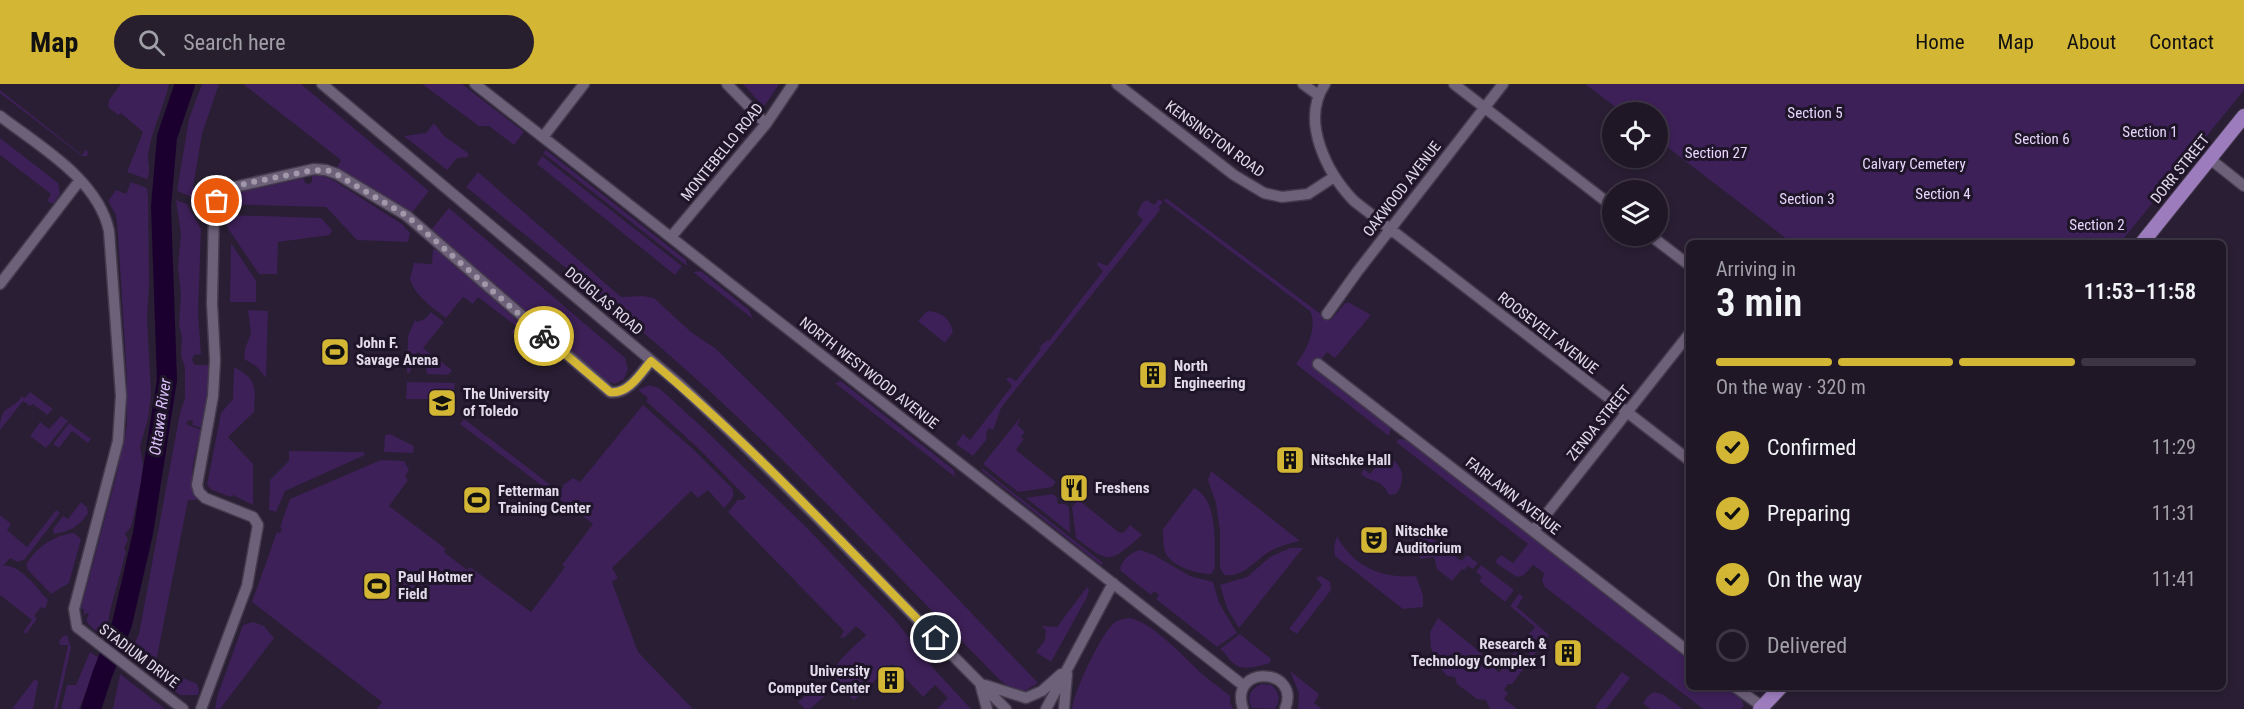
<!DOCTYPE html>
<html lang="en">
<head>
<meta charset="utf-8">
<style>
  :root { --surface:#1f1626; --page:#271f2e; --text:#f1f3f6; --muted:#a19fa7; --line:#3c3543; --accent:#d4b635 }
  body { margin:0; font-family:"Roboto Condensed",sans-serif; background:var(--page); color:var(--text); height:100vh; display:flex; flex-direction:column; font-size:22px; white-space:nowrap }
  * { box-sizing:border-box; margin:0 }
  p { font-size:20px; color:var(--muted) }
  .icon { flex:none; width:33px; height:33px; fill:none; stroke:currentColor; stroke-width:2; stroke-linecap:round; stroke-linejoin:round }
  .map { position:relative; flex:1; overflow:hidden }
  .panel { position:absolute; left:1686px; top:156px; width:540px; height:450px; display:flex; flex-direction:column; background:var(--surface); border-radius:9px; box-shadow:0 3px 9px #0003,0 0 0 2px var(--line) }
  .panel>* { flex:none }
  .tools { position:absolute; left:1602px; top:18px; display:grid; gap:12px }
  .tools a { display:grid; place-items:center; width:66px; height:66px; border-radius:50%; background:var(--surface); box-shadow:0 3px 9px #0003,0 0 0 2px var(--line); font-size:30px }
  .pin { position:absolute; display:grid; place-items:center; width:51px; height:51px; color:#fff; margin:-26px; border:3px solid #fff; border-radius:50%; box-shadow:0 2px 6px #0007 }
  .courier { position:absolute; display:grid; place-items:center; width:60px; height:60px; margin:-30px; border:4px solid #d4b635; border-radius:50%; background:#fff; color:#222; box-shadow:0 2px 8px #0007 }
  .head em { font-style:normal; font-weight:600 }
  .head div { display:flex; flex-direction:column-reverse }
  .head { display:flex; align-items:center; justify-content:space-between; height:102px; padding:0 30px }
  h1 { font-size:39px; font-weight:600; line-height:45px }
  .bar { display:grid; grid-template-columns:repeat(4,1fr); gap:9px 6px; align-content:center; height:72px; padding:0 30px }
  .bar i { height:8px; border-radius:4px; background:var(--line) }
  .bar .active { background:var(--accent) }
  .bar p { grid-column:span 4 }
  ol { padding:0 30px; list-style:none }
  li { display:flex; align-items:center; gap:18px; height:66px }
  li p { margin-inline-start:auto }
  li .icon { padding:6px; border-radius:50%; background:var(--accent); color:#111; stroke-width:4 }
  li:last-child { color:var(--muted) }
  li i { width:33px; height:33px; border:3px solid var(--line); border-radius:50% }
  header { display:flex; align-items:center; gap:36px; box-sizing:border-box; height:84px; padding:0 30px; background:var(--accent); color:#111 }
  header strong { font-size:28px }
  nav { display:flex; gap:33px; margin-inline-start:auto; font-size:21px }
  .search { width:420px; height:54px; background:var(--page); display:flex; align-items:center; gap:15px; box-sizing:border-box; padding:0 21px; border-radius:33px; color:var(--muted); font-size:22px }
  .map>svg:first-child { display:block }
</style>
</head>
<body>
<header>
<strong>Map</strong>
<div class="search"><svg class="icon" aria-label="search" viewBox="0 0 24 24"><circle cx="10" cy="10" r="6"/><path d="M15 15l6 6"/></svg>Search here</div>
<nav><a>Home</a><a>Map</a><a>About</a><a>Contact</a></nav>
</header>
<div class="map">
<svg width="2244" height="625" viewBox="0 0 2244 625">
  <rect width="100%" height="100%" fill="#291e33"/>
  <!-- green -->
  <path fill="#3d2057" d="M121 0H169C164 24 150 48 148 73 148 81 151 87 147 95L127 88 143 48 121 29 118 31 108 23 109 16Z
    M202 0H219L202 50 193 103 205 113 208 120 177 107 189 35Z
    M243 0H301L429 107 410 131 337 83 341 76Z
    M422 0H462L524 48 514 61 489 42H479Z
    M743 0H779L765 21H762Z
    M1585 0H2244V6L2120 159H1792L1658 56V28H1622Z
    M0 6 82 71 86 65 88 69 87 72H82L0 9Z
    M434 39 444 52 468 69V73L457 74 447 86 404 52 426 49Z
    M0 54 58 99 60 110 53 120 47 117 51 110 0 71Z
    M546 66 686 176 687 182 543 69Z
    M542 72 682 182 675 191 537 80Z
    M478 88 621 213 643 212 654 214 692 249 715 264 779 327 1038 599 1023 608 1012 606 1000 596C902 497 806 395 703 301 627 232 546 168 466 103Z
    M312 92H323L333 96 402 140 410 149 408 158 357 156 326 123 222 120 236 109 304 94 305 99 309 100 312 98Z
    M131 98 147 104 148 111 149 200 147 235 151 310 148 335 140 362 143 381 141 399 131 443 125 450 128 455 124 465 126 468 111 523 105 554 90 542 86 536 89 530 86 529 84 532V526L81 524 116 393 127 341V295L118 150 116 131 108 117 116 106 126 110Z
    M1166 114 1330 237 1345 219H1350L1371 231 1335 274 1327 268 1315 283 1391 343 1389 352 1296 280C1306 267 1318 244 1310 227L1164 117Z
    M1159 115 1163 118 1159 123 1160 126 1008 315 1001 324 994 344 993 346 989 344 986 349 987 355 973 372 956 360 963 350 970 356 1012 302 1006 295 1009 293 1016 297 1041 265 1039 264 1047 256 1049 257 1103 187 1097 181 1098 178 1107 182 1143 136 1137 130 1142 119 1147 116 1154 121Z
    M176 116 187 120 201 145 198 229 201 270 194 271 192 276 195 281H208V311L202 344 192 341 193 337 189 336 186 340 201 346C196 370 186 394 197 416H188L155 583 151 588 129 571 139 550 180 329 185 314V284L181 271 182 254 179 240 181 211 178 182 181 150Z
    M449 124 625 274 628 285 624 295 615 300 603 296 431 146Z
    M228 131 321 134 332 146 330 151 278 158 277 190H259L227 143Z
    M231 159 256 197V218H230Z
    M433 165 438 167 520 239V248L515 250 511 249 516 242 478 213 473 220 463 213 446 234C433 224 414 211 410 195L414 179 432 180Z
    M701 187 749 226 753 235 693 188Z
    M248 226 268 227 266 294 256 282 244 275 245 265 251 249Z
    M929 227C941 228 951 235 953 248L945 259 918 237 925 229Z
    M431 228 444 238 423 264 452 286 448 291 427 290 424 272 418 268 414 271 410 289H407L408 252 415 236 417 238 425 235Z
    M234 283C259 296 255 305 254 328L228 353 253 380V421L233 411 231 413 212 406 207 401 221 329 233 315Z
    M841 297 954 386 955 393 835 299Z
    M407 298 455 299 452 316 445 310 437 315H406Z
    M649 301 659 304 703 344 806 443 895 536 934 585 971 625H937L948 614 935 601 923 613 892 580 854 616C848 610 838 603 835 595 828 581 857 561 866 551L856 542 845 553 840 554 844 547 728 428 738 416H743L746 413 698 364 646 317 648 314 638 306Z
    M30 308 53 325 47 331 33 320 30 322 23 317 0 346C0 319 12 328 22 312L25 314Z
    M643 321 694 366 732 404C736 413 730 418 724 424L708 406 698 414 691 407 612 484 618 494 612 498 638 568 693 625H377L382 618 252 518 277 448 280 449 282 444 280 443 290 415 381 376 404 377 409 386 405 393 408 396 389 422 446 465 444 468 467 486 470 483 531 528 565 483 562 481 593 440 460 340 464 335 557 406 563 404V401L573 394 580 398Z
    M61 332 68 337 46 364 30 352 40 338 49 345Z
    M1019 335 1020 336 1017 341 1025 348 1021 353 1024 355 1016 366 1056 398 1052 403 1018 408 983 380Z
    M69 339 91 355 88 359 72 347 59 364 53 360Z
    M390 350 414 362 413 369 384 368 385 351Z
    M1399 355 1411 356 1689 572V603H1729L1740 612 1744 622 1741 625H1703L1545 503 1542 496 1544 489 1533 481 1524 491 1517 493 1497 480 1496 476 1501 471 1513 479 1528 460 1396 358Z
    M289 367 364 368 365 371 285 407 276 428 269 426 270 396 289 377Z
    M1386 373C1403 378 1407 396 1396 410L1389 411C1381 393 1372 400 1361 390L1364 385 1370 390 1382 375Z
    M983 385 1103 479 1101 481 981 386Z
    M1211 387 1300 457C1289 459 1277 463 1267 469 1254 478 1242 494 1224 491L1220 484V447L1216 419 1208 396Z
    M1194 404C1219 416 1214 461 1215 484L1211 490C1197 490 1173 483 1166 470 1163 463 1163 452 1163 445Z
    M1053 410 1057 414 1058 420H1065L1069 423 1070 449 1026 414Z
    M81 418 87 423 88 429C80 442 69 448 54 450L53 445 63 432 68 435Z
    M1076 418H1081L1120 449 1124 448 1130 441 1142 451C1109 479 1111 481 1076 454L1072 423Z
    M56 426 60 429 25 475 18 478 10 474 3 482C19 479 37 504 48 516L45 525 41 523 34 532 37 535 26 550 23 548 32 536 0 511V431L11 440 7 446 27 463Z
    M1415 446 1426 450 1461 477 1467 471 1478 479 1473 485 1468 482 1464 486 1462 485 1452 497 1437 485 1434 473 1420 475 1418 464 1414 462 1413 453Z
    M74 449 81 455 69 499 51 510 28 486 26 481C36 463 54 451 74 449Z
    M1337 452C1353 483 1383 495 1416 492L1423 511V523L1403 525 1335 472 1334 463Z
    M1290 464H1303L1239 544 1227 524 1220 501 1247 493 1270 473Z
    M1140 466 1154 471 1190 492 1213 498 1219 519 1237 549 1217 563 1156 515 1159 511 1154 507 1151 511 1121 487 1120 484C1123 475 1131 468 1140 466Z
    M1481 481 1514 506 1505 518 1479 497 1482 493 1476 488Z
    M1321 492 1330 498 1331 506 1297 550 1289 545 1322 501 1316 494Z
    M1087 503 1089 507 1086 515 1051 578 1036 568 1045 556 1046 546 1041 542 1057 543Z
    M1519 510 1523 513 1517 523 1549 551 1512 600H1508L1504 606 1508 609 1504 615 1517 625H1490L1486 616 1477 615 1457 600 1455 593 1447 592 1439 583 1431 564 1430 548 1438 534 1480 568 1499 589 1516 566 1526 575 1530 569 1520 561 1535 543 1510 522Z
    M1129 534C1151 537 1184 573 1200 588 1210 597 1221 604 1230 612V618L1233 625H1072C1074 607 1099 555 1111 542 1116 536 1122 535 1129 534Z
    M253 538 264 542 274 554 220 625H215L217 613 243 541Z
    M1240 550 1271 575 1270 579C1259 582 1243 588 1233 579 1228 575 1226 569 1220 565Z
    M67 551 71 564 57 625H54L68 561H60L59 557 63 552Z
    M90 568 99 574 79 625H61L67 601H76Z
    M159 584 197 600 199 606 198 611H180L154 592Z
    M1290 587 1319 610 1314 619 1322 625H1298L1299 609Z
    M1622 588 1630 594 1606 625H1596V622Z
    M120 590 165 625H113Z
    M34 596H37L38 599 33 625H12Z
    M1261 600 1271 601C1280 608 1281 616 1275 625L1252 624C1246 613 1250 605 1261 600Z
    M811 607H819L826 611 810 625H805L798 618Z
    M1654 608 1662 610 1683 625H1650L1643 619 1648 612Z"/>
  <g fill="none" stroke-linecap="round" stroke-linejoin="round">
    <!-- river -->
    <path stroke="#1b002f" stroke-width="20" d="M91 625 102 591 122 540 143 449 167 296 161 123 167 53 185 0"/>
    <!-- minor casing -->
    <g stroke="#433a4c" stroke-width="13">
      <path id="minor" d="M322 0 678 299C792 403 896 516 1006 625
        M475 0 1244 602
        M727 0 766 40
        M1117 0 1234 91 1264 109 1282 113 1308 110 1334 93
        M1303 0 1318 11
        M1325 0C1300 37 1327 89 1354 117L1689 376
        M1454 0 1612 122
        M0 32C39 62 98 95 109 147L121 312 118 357 74 525 77 543 183 625
        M543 53 584 0
        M2210 75 2244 102
        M1651 152 1689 181
        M671 153 766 40 793 0
        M0 200 80 96
        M1327 230 1357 188 1503 0
        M1318 280 1689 568
        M1533 447 1689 250
        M980 599 987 625
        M985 601 1026 614 1042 607 1061 590
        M1735 603 1763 623
        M201 625 247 502 258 441 253 433 205 414 199 408 197 401 213 312 215 276 212 219 214 125 220 112 234 103 314 85 326 86 337 90 407 132 610 308C628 311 641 289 651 277
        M1046 625 1113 499
        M1064 625 1067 590
        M1243 625C1228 580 1302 583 1285 625"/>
    </g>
    <!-- major casing -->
    <g stroke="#433a4c" stroke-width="16">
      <path id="major" d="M2142 159 2244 32
        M1760 625 1781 603"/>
    </g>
    <!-- minor -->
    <use href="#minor" stroke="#6d617a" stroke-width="10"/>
    <!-- major -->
    <use href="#major" stroke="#9c7cbd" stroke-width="14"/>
  </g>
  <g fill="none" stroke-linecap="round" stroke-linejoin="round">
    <!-- done -->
    <path stroke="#a198a9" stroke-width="6" stroke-dasharray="0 10.8" d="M217 117 229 105 248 99 314 86 331 87 407 132 544 252"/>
    <!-- route -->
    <path stroke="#d4b635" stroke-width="8" d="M544 252 610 308C628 311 641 289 651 277 753 362 843 460 936 554"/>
  </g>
  <!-- icons -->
  <defs>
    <g id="stadium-square" transform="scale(1.5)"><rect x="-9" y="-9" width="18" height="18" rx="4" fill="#d4b635" stroke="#1f1529"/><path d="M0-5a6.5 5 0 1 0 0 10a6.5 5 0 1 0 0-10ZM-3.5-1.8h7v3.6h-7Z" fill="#111"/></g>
    <g id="building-square" transform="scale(1.5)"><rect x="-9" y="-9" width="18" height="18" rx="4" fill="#d4b635" stroke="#1f1529"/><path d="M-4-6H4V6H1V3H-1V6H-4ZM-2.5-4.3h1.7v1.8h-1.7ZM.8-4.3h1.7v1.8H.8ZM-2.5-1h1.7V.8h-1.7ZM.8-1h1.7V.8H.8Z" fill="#111"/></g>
    <g id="university-square" transform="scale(1.5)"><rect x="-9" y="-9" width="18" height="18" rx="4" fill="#d4b635" stroke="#1f1529"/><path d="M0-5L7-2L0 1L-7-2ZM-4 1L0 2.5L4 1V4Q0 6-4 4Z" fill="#111"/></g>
    <g id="restaurant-square" transform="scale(1.5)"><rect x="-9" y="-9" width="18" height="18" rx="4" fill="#d4b635" stroke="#1f1529"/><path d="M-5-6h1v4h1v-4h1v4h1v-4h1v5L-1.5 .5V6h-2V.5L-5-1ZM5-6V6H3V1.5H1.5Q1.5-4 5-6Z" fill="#111"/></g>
    <g id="theatre-square" transform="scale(1.5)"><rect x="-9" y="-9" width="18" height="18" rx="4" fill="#d4b635" stroke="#1f1529"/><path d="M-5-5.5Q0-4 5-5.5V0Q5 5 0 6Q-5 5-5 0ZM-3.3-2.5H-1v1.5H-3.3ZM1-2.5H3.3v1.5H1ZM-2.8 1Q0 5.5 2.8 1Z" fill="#111"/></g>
  </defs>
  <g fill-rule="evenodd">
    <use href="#stadium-square" x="335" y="268"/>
    <use href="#building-square" x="1153" y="291"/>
    <use href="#university-square" x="442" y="319"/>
    <use href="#building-square" x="1290" y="376"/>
    <use href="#restaurant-square" x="1074" y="404"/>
    <use href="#stadium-square" x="477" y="416"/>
    <use href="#theatre-square" x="1374" y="456"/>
    <use href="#stadium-square" x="377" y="502"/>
    <use href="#building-square" x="1568" y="569"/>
    <use href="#building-square" x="891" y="596"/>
  </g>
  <g text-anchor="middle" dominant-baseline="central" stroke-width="6" stroke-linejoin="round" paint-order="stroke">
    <!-- park labels -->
    <g font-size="15" fill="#e7d5fc" stroke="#1f1529">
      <text x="1815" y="29">Section 5</text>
      <text x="2150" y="48">Section 1</text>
      <text x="2042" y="55">Section 6</text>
      <text x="1716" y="69">Section 27</text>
      <text x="1914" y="80">Calvary Cemetery</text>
      <text x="1943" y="110">Section 4</text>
      <text x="1807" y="115">Section 3</text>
      <text x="2097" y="141">Section 2</text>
    </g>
    <!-- street labels -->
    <g font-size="15" fill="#e1dae9" stroke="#1f1529">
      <text transform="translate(1215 55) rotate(36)">KENSINGTON ROAD</text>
      <text transform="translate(722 68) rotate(-51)">MONTEBELLO ROAD</text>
      <text transform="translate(2180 85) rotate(-51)">DORR STREET</text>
      <text transform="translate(1402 105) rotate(-52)">OAKWOOD AVENUE</text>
      <text transform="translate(604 217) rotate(40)">DOUGLAS ROAD</text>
      <text transform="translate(1548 249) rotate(38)">ROOSEVELT AVENUE</text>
      <text transform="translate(869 289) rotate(38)">NORTH WESTWOOD AVENUE</text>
      <text transform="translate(1599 339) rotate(-51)">ZENDA STREET</text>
      <text transform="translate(1513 412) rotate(38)">FAIRLAWN AVENUE</text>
      <text transform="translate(139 572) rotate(37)">STADIUM DRIVE</text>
    </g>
    <!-- poi labels -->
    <g font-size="15" font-weight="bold" fill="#e1dae9" stroke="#1f1529" text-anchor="start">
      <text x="356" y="259">John F.<tspan x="356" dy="17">Savage Arena</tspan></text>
      <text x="1174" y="282">North<tspan x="1174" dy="17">Engineering</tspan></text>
      <text x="463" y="310">The University<tspan x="463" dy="17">of Toledo</tspan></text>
      <text x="1311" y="376">Nitschke Hall</text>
      <text x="1095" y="404">Freshens</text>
      <text x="498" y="407">Fetterman<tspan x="498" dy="17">Training Center</tspan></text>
      <text x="1395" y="447">Nitschke<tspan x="1395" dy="17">Auditorium</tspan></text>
      <text x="398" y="493">Paul Hotmer<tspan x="398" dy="17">Field</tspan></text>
      <text x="1547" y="560" text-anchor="end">Research &amp;<tspan x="1547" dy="17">Technology Complex 1</tspan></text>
      <text x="870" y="587" text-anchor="end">University<tspan x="870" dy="17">Computer Center</tspan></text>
    </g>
    <!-- water labels -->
    <g font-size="16" font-style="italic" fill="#dec2fd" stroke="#1f1529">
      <text transform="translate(160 333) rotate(-82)">Ottawa River</text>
    </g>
  </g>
</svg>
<div class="tools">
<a><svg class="icon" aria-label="locate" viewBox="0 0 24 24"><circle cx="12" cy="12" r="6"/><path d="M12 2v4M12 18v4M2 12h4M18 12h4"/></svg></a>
<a><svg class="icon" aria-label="layers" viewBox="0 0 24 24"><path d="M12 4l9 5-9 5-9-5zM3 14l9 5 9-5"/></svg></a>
</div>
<div class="pin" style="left:217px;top:117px;background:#ea580c"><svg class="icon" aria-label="bag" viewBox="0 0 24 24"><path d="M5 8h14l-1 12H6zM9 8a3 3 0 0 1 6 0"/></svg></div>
<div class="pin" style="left:936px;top:554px;background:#1f2937"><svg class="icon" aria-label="home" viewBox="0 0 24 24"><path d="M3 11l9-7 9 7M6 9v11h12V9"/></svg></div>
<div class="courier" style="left:544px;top:252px"><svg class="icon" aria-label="bike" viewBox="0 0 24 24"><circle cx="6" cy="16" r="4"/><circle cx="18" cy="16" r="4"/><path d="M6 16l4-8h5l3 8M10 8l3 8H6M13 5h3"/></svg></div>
<section class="panel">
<div class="head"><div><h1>3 min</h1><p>Arriving in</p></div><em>11:53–11:58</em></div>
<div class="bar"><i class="active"></i><i class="active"></i><i class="active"></i><i></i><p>On the way · 320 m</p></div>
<ol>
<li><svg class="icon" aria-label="check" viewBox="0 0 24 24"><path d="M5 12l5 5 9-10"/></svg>Confirmed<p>11:29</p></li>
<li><svg class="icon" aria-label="check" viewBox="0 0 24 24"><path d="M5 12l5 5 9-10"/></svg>Preparing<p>11:31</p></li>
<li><svg class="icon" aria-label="check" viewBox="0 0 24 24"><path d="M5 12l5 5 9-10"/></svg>On the way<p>11:41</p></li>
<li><i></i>Delivered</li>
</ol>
</section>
</div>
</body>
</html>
